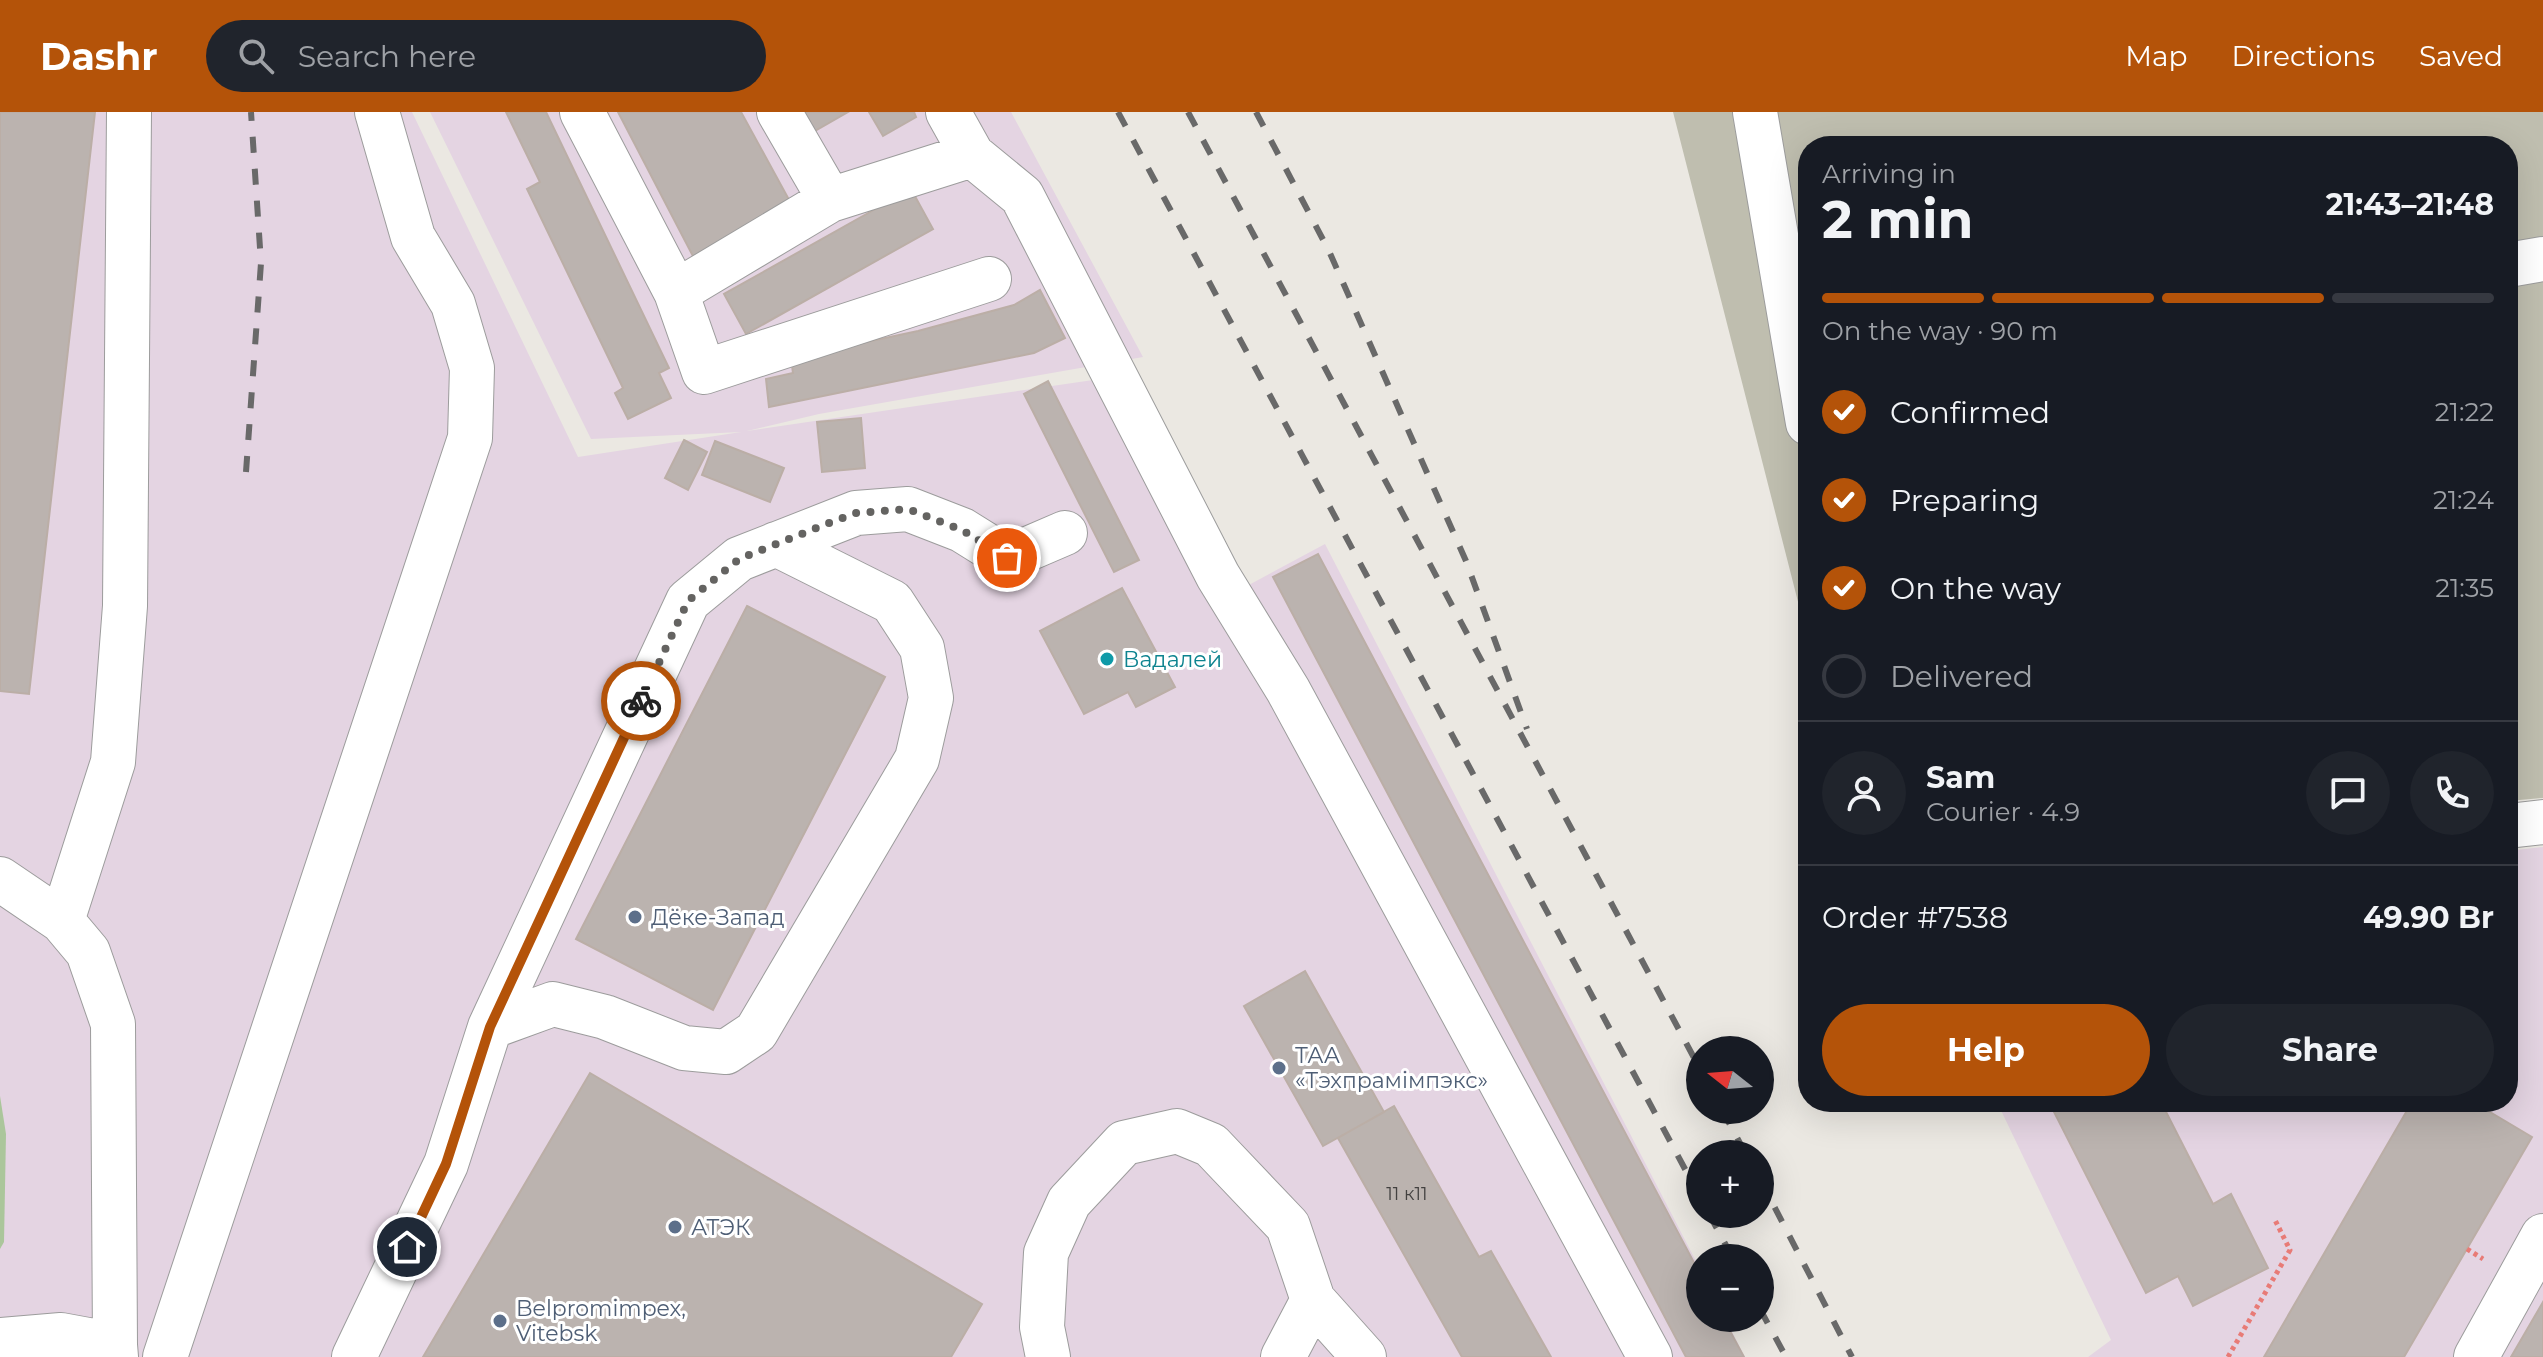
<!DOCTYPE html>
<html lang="en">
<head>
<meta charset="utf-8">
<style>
  :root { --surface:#171b24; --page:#20242c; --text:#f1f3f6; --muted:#9ea1a6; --line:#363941; --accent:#b45309 }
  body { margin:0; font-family:Montserrat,sans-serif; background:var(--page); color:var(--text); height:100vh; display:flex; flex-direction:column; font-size:30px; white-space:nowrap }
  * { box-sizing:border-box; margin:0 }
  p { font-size:26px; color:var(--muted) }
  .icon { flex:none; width:44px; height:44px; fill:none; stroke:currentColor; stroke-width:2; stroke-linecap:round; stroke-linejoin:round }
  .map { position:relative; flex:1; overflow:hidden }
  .details { position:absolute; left:1798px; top:24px; width:720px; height:976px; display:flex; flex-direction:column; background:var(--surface); border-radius:32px; box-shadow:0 8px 32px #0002 }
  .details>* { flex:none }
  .needle { width:52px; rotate:287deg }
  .fabs { position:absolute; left:1686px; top:924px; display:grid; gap:16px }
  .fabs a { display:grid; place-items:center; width:88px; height:88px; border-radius:50%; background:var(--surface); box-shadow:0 8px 32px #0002; font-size:40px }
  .pin { position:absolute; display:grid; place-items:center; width:68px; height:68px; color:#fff; margin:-34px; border:4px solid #fff; border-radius:50%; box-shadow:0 2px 8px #0007 }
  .courier { position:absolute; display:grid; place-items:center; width:80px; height:80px; margin:-40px; border:6px solid #b45309; border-radius:50%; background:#fff; color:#222; box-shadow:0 2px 10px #0007 }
  .overview em { font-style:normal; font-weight:700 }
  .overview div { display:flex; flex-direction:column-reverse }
  .overview { display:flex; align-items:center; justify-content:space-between; height:136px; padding:0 24px }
  h1 { font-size:52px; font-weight:700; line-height:60px }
  .bar { display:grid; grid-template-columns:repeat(4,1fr); gap:12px 8px; align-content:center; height:96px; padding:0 24px }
  .bar i { height:10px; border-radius:6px; background:var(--line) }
  .bar .active { background:var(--accent) }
  .bar p { grid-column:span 4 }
  .line { display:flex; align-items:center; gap:20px; padding:0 24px; border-top:2px solid var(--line) }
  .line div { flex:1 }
  .round { display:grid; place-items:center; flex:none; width:84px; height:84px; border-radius:42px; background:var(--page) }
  ol { padding:0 24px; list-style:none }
  li { display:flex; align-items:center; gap:24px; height:88px }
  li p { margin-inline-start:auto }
  li .icon { padding:8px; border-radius:50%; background:var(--accent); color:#fff; stroke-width:4 }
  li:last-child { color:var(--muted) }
  li i { width:44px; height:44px; border:4px solid var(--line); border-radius:50% }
  .primary-button { display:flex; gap:16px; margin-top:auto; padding:16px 24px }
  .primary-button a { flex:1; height:92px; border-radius:48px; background:var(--accent); color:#fff; font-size:32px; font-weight:700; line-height:92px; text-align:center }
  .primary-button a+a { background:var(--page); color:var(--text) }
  header { display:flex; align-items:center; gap:48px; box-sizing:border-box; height:112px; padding:0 40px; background:var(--accent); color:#fff }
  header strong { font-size:38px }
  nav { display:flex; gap:44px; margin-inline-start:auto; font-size:28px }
  .search { width:560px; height:72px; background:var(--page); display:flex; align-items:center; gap:20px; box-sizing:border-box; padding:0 28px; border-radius:44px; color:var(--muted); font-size:30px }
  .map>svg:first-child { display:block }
</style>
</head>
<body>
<header>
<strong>Dashr</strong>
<div class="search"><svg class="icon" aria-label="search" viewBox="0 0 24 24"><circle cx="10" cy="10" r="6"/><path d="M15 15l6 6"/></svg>Search here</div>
<nav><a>Map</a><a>Directions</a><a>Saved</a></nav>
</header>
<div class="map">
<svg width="2543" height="1245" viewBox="0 0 2543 1245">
  <rect width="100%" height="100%" fill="#ebe8e2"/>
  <!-- industrial -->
  <path fill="#e4d4e2" d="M0 0H412L578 345 741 320 591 327 430 0H1011L1143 245 819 302 747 319 1100 267 1219 489 1325 432 1700 1157V1206H1725L1745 1245H0Z
    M2543 735V1245H2088L2111 1228 1997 990H2508V739Z"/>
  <!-- construction -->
  <path fill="#bfbeaf" d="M1673 0H2543V686L2508 689V34H1808V529Z"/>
  <!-- forest -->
  <path fill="#abc69b" d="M0 984 6 1022 4 1130 0 1137Z"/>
  <!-- building -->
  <path fill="#bbb3af" stroke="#bbaea6" stroke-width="2" d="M0 0H95L29 582 0 579Z
    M506 0H546L669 256 659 261 671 286 628 307 615 281 623 276 527 77 540 70Z
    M618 0H741L793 95 695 148Z
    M804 0H848L815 19Z
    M869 0H914L916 5 883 24Z
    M911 77 933 117 746 222 724 182Z
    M1040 178 1065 226 1034 241 769 295 766 267 793 261 791 246 918 219 1014 193Z
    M1048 269 1139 448 1114 460 1024 282Z
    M861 306 865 356 822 360 817 310Z
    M684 328 707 340 688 378 665 366Z
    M715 329 784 356 770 390 702 363Z
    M1318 442 1700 1162V1206H1723L1744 1245H1686L1273 465Z
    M1122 476 1175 575 1136 595 1128 580 1084 602 1040 519Z
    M747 494 885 565 713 898 576 827Z
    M1305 859 1384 1000 1323 1034 1244 894Z
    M590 961 982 1192 951 1245H423Z
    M2049 990H2161L2213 1092 2231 1082 2268 1156 2193 1194 2178 1164 2146 1181Z
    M2412 990H2473L2532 1025 2404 1245H2264Z
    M1394 994 1479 1145 1491 1139 1551 1245H1462L1338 1026Z
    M2543 1190V1245H2511Z"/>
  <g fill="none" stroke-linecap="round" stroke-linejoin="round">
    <!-- minor casing -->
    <g stroke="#9c9c9c" stroke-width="46">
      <path id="minor" d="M582 0 676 180 830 88
        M779 0 830 88 972 43 1022 84 1218 464 1288 578 1650 1245
        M948 0 972 43
        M1755 0 1808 311
        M2508 153 2543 147
        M676 180 704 260 989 167
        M2508 714 2543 710
        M0 767 62 809 88 840 113 912 115 1233
        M62 809 113 650 125 494 129 0
        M490 915 553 892 605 905 684 936 726 940 756 920 917 647 931 586 922 536 892 490 776 432
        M1313 1188 1364 1245
        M0 1228 61 1223 115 1233 116 1245
        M165 1245 470 326 472 256 453 192 413 125 377 0
        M354 1245 446 1052 490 915 688 489 739 447 856 401 908 397 962 418 1007 446 1065 421
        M1048 1245 1042 1215 1046 1141 1069 1090 1124 1031 1177 1019 1211 1033 1288 1114 1313 1188 1283 1245
        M2476 1245 2543 1124"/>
    </g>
    <!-- path -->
    <path stroke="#e87b76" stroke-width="5" stroke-dasharray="4 4" stroke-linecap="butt" d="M2467 1137 2483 1147
      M2228 1245 2290 1138 2275 1108"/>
    <!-- minor -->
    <use href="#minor" stroke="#fff" stroke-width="44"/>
    <!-- rail -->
    <path stroke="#696969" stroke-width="6" stroke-dasharray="16 16" stroke-linecap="butt" d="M1118 0 1700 1085
      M1188 0 1700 957
      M1256 0 1329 139 1466 449 1527 617
      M246 360 261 151 251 0
      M1722 998 1746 1042
      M1760 1067 1852 1245
      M1709 1102 1733 1146
      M1760 1197 1786 1245"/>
  </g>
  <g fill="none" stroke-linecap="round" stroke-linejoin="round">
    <!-- done -->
    <path stroke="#646361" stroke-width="8" stroke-dasharray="0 14.4" d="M641 589 688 489 739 447 829 411 856 401 908 397 962 418 1007 446"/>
    <!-- route -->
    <path stroke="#b45309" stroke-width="10" d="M407 1135 446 1052 490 915 641 589"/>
  </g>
  <!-- markers -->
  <circle fill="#0f9aa8" stroke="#fff" stroke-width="3" cx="1107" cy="547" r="8"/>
  <g fill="#5c6f8a" stroke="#fff" stroke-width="3">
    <circle cx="635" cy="805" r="8"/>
    <circle cx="1279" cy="956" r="8"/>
    <circle cx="675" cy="1115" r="8"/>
    <circle cx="500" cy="1209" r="8"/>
  </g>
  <g text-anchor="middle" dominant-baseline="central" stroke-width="6" stroke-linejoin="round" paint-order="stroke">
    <!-- number labels -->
    <g font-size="18" fill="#434140">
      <text x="1407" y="1082">11 к11</text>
    </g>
    <!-- culture labels -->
    <g font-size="22" fill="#0d838f" stroke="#fff" text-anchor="start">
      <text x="1123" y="547">Вадалей</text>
    </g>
    <!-- service labels -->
    <g font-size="22" fill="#4e5e75" stroke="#fff" text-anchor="start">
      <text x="651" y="805">Дёке-Запад</text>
      <text x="1295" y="943">ТАА<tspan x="1295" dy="25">«Тэхпрамімпэкс»</tspan></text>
      <text x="691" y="1115">АТЭК</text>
      <text x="516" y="1196">Belpromimpex,<tspan x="516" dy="25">Vitebsk</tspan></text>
    </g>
  </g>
</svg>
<div class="fabs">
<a><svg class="needle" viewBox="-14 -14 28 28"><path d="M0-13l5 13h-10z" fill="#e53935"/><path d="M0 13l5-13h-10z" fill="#9ea1a6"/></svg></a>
<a>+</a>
<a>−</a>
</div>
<div class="pin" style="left:1007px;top:446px;background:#ea580c"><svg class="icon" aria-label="bag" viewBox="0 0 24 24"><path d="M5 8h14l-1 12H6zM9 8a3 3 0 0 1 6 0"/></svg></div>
<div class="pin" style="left:407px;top:1135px;background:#1f2937"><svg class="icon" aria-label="home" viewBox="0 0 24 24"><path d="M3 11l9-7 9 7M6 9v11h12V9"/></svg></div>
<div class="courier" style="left:641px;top:589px"><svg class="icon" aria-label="bike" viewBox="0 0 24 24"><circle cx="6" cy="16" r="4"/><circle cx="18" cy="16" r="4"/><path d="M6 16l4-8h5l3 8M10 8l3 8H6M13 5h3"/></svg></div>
<section class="details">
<div class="overview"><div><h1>2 min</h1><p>Arriving in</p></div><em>21:43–21:48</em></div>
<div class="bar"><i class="active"></i><i class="active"></i><i class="active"></i><i></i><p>On the way · 90 m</p></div>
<ol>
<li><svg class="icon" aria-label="check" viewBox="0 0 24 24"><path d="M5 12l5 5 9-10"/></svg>Confirmed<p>21:22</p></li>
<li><svg class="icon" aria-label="check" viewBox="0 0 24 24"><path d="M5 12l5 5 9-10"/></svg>Preparing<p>21:24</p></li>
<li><svg class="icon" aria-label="check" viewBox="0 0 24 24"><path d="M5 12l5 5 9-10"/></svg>On the way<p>21:35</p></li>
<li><i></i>Delivered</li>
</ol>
<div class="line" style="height:144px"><a class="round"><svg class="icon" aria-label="person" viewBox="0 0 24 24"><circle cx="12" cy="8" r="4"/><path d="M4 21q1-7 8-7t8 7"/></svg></a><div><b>Sam</b><p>Courier · 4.9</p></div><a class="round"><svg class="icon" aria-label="chat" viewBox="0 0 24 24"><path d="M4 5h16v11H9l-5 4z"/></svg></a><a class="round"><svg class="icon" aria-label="phone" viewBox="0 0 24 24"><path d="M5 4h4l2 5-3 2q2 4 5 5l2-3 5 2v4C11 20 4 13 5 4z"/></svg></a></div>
<div class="line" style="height:104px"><div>Order #7538</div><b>49.90 Br</b></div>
<div class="primary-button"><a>Help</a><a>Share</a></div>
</section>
</div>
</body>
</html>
